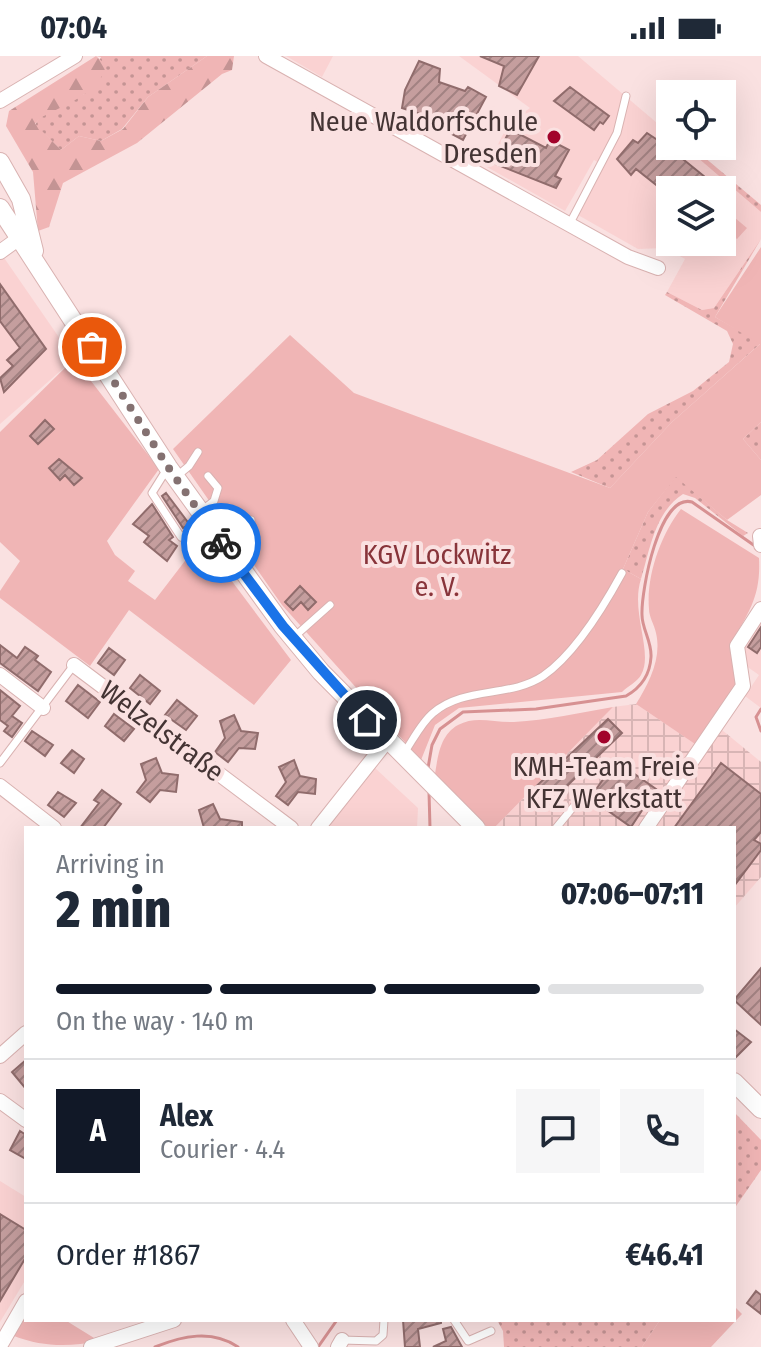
<!DOCTYPE html>
<html lang="en">
<head>
<meta charset="utf-8">
<style>
  :root { --surface:#fff; --page:#f6f6f7; --text:#1f2937; --muted:#747a83; --line:#e0e1e3; --accent:#111827 }
  body { margin:0; font-family:"Fira Sans Condensed",sans-serif; background:var(--page); color:var(--text); height:100vh; display:flex; flex-direction:column; font-size:30px; white-space:nowrap }
  * { box-sizing:border-box; margin:0 }
  p { font-size:26px; color:var(--muted) }
  .icon { flex:none; width:44px; height:44px; fill:none; stroke:currentColor; stroke-width:2; stroke-linecap:round; stroke-linejoin:round }
  .map { position:relative; flex:1; overflow:hidden }
  .details { position:absolute; left:24px; top:770px; width:712px; height:496px; display:flex; flex-direction:column; background:var(--surface); border-radius:0px; box-shadow:0 8px 32px #0002 }
  .details>* { flex:none }
  .tools { position:absolute; left:656px; top:24px; display:grid; gap:16px }
  .tools a { display:grid; place-items:center; width:80px; height:80px; border-radius:0px; background:var(--surface); box-shadow:0 8px 32px #0002; font-size:40px }
  .pin { position:absolute; display:grid; place-items:center; width:68px; height:68px; color:#fff; margin:-34px; border:4px solid #fff; border-radius:50%; box-shadow:0 2px 8px #0007 }
  .courier { position:absolute; display:grid; place-items:center; width:80px; height:80px; margin:-40px; border:6px solid #1a73e8; border-radius:50%; background:#fff; color:#222; box-shadow:0 2px 10px #0007 }
  .overview em { font-style:normal; font-weight:800 }
  .overview div { display:flex; flex-direction:column-reverse }
  .overview { display:flex; align-items:center; justify-content:space-between; height:136px; padding:0 32px }
  h1 { font-size:52px; font-weight:800; line-height:60px }
  .bar { display:grid; grid-template-columns:repeat(4,1fr); gap:12px 8px; align-content:center; height:96px; padding:0 32px }
  .bar i { height:10px; border-radius:6px; background:var(--line) }
  .bar .selected { background:var(--accent) }
  .bar p { grid-column:span 4 }
  .line { display:flex; align-items:center; gap:20px; padding:0 32px; border-top:2px solid var(--line) }
  .line div { flex:1 }
  .round { display:grid; place-items:center; flex:none; width:84px; height:84px; border-radius:0px; background:var(--page) }
  .status { display:flex; justify-content:space-between; align-items:center; height:56px; padding:0 40px; background:var(--surface); direction:ltr }
  .status svg { height:22px; fill:currentColor }
  .map>svg:first-child { display:block }
</style>
</head>
<body>
<div class="status"><b>07:04</b><svg viewBox="0 0 49 12"><path d="M0 12V9h3v3zM5 12V6h3v6zM10 12V3h3v9zM15 12V0h3v12zM26 1h20v11H26zM47 4h2v5h-2z"/></svg></div>
<div class="map">
<svg width="761" height="1291" viewBox="0 0 761 1291">
  <defs>
    <pattern id="industrial-grid" width="8" height="8" patternUnits="userSpaceOnUse" patternTransform="scale(2)"><rect width="8" height="8" fill="#fad2d2"/><path d="M0 4h8M4 0v8" fill="none" stroke="#d8b5b5"/></pattern>
    <pattern id="grass-dots" width="8" height="8" patternUnits="userSpaceOnUse" patternTransform="scale(2)"><rect width="8" height="8" fill="#f0b5b5"/><path d="M2 2h.1M6 6h.1" fill="none" stroke="#c49494" stroke-width="1.8" stroke-linecap="round"/></pattern>
    <pattern id="forest-firs" width="22" height="20" patternUnits="userSpaceOnUse" patternTransform="scale(2)"><rect width="22" height="20" fill="#f0b5b5"/><path d="M5 1l3.5 6h-7zM16 11l3.5 6h-7z" fill="#c49494"/></pattern>
    <pattern id="building-hatch" width="6" height="6" patternUnits="userSpaceOnUse" patternTransform="scale(2)"><rect width="6" height="6" fill="#c59e9e"/><path d="M-1 1l2-2M0 6l6-6M5 7l2-2" fill="none" stroke="#a28282"/></pattern>
  </defs>
  <rect width="100%" height="100%" fill="#fae1e1"/>
  <!-- built -->
  <path fill="#fad2d2" fill-rule="evenodd" d="M286 0H333L322 21Z
    M459 0H578L670 78V90H684L761 156V183L714 252 702 254 667 236 685 203 665 192 638 193 578 159 604 110 594 104 565 155 487 111 508 68 530 52ZM670 134H722V186H670Z
    M0 196 74 303 0 368Z
    M761 563V652L745 640 759 619 742 607 743 589Z
    M375 712 418 752 417 772H333L330 769Z
    M0 1125 26 1141V1223L0 1266Z"/>
  <!-- industrial -->
  <path fill="url(#industrial-grid)" d="M636 648 706 695 722 674 761 706V821L734 852V772H494L613 651Z"/>
  <!-- grass -->
  <path fill="url(#grass-dots)" d="M96 0H207L148 41 122 73 101 85 79 80 61 94 35 69 39 62 84 38 101 1Z
    M684 90H691L761 149V156Z
    M761 183 715 261 761 287 672 366 610 432 571 416 597 404 648 358 693 335 729 306 733 288 727 275 665 239 667 236 702 254 714 252Z
    M761 366V404L743 383Z
    M676 420 727 464 748 477 743 480 695 442 683 438C655 456 650 493 641 523L623 513 648 456Z
    M734 1056 761 1084V1114L734 1153Z
    M497 1264H660L642 1291H504L503 1275Z"/>
  <!-- forest -->
  <path fill="url(#forest-firs)" d="M96 0 106 9C101 37 62 50 40 62L35 68 61 94 79 80 101 85 123 73 148 41 207 0H234L232 14 222 18 137 87 63 127 49 171 38 175 33 116 6 70 9 55Z"/>
  <!-- green -->
  <path fill="#f0b5b5" d="M722 151 747 172 737 183 722 171Z
    M761 191V366L743 383 761 404V439L727 464 676 421 648 456 623 513 641 523C630 556 654 597 641 619 638 625 627 631 622 636L459 652 435 669 421 704 282 549 173 393 290 279 354 337 610 432 672 366 760 288 715 261Z
    M74 303 159 413 107 485 115 499 135 515 128 525 155 544 201 484 291 604 254 649 129 554 90 610 0 542V535L20 505 0 486V376Z
    M681 453 759 502C761 540 749 556 731 587L738 630 698 690 636 648C649 627 662 602 656 577 654 568 649 561 649 553 646 520 661 478 681 453Z
    M613 651 494 772H488L435 718C438 700 440 679 458 669 476 659 494 667 514 666 547 664 580 657 613 651Z
    M734 1250 742 1258 711 1291H642L660 1264H734Z
    M26 1258V1264H65L99 1285C69 1291 43 1291 14 1280Z"/>
  <g fill="none" stroke-linecap="round" stroke-linejoin="round">
    <!-- stream -->
    <path stroke="#d79192" stroke-width="3" d="M761 653 756 661 761 675
      M428 712 432 689 440 673 463 656 536 653 626 640C642 631 650 619 651 601 652 586 642 573 642 559 641 535 659 437 692 446L755 490
      M429 736 430 772
      M155 1291C182 1280 212 1273 238 1291
      M318 1291 337 1264"/>
  </g>
  <!-- building -->
  <path fill="url(#building-hatch)" stroke="#906c6c" stroke-width="2" d="M480 0H539L517 39 499 30 504 10Z
    M419 5 440 13 439 26 465 35 468 31 486 41 463 84 446 75 448 67 402 52 405 34Z
    M570 31 609 60 603 68 600 66 594 74 554 45Z
    M512 70 521 74 519 78 546 92 550 84 569 94 555 120 561 123 556 132 493 107Z
    M647 77 668 91 721 134H670V140L636 113 631 119 617 103 633 84 638 87Z
    M0 228 46 293 4 336 0 322 13 310 7 304 20 292 0 265Z
    M45 364 54 373 38 388 30 380Z
    M59 403 82 422 74 429 65 419 60 424 49 412Z
    M166 437 190 469 183 472 162 440Z
    M152 448 173 481 169 484 177 490 167 505 144 486 149 480 133 468Z
    M300 530 316 546 308 554 301 546 293 554 285 546Z
    M761 571V591L757 597 748 591Z
    M0 589 17 602 25 591 38 600 35 604 51 616 38 635 0 607Z
    M109 592 125 604 114 619 98 607Z
    M140 619 160 635 150 648 130 632Z
    M78 629 100 646 88 662 66 645Z
    M0 634 20 650 12 660 22 667 12 681 4 675 8 670 0 664Z
    M177 644 197 660 186 674 165 659Z
    M114 658 134 673 124 685 105 670Z
    M234 659 241 675 258 677 255 693 239 692 228 706 215 696 225 682 220 665Z
    M608 663 622 677 544 752 529 737Z
    M32 675 53 689 45 700 25 685Z
    M72 694 84 703 74 717 61 707Z
    M156 702 162 717 178 719 176 736 160 734 150 746 137 736 146 724 141 708Z
    M294 704 300 720 316 723 315 738 298 736 288 749 276 740 286 726 279 711Z
    M616 705 656 733 631 771 590 742Z
    M721 707 761 738V776L754 784 761 788V794L734 830V772H674Z
    M102 734 121 748 103 772H80L99 747 94 744Z
    M58 736 76 747 64 761 48 749Z
    M213 748 220 763 242 766V772H204L199 754Z
    M761 912V969L734 944Z
    M734 973 751 986 734 1003Z
    M26 1004V1033L12 1016Z
    M20 1075 26 1079V1103L10 1094Z
    M0 1158 26 1174V1201L0 1245Z
    M756 1235 761 1239V1258L747 1247Z
    M403 1264H441V1267L418 1273 420 1291H405Z
    M451 1271 462 1291H433L446 1285 443 1273Z"/>
  <g fill="none" stroke-linecap="round" stroke-linejoin="round">
    <!-- lane casing -->
    <g stroke="#d9b2b1" stroke-width="9">
      <path id="lane" d="M569 169 617 77 626 40
        M167 413 152 437 181 481 205 468
        M177 420 189 410 198 396
        M201 455 214 445 218 432 208 420
        M235 503 248 493 251 464
        M293 582 330 549
        M404 697C413 684 421 667 433 657 464 630 510 642 543 620 575 598 604 550 622 517
        M0 707 74 609
        M556 772 574 750
        M454 1264 468 1285 491 1275
        M342 1284 376 1285 383 1279 384 1264"/>
    </g>
    <!-- street casing -->
    <g stroke="#d9b2b1" stroke-width="16">
      <path id="street" d="M266 0 628 201 658 212
        M0 45 75 0
        M0 196 18 183
        M760 480 761 489
        M74 609 291 772
        M0 619 43 652
        M0 730 54 772
        M318 772 387 685
        M646 772 743 630 737 590 761 553
        M0 1000 26 977
        M0 1045 26 1064
        M293 1264 311 1291
        M0 1290 26 1245
        M91 1291 174 1264
        M338 1291 342 1284"/>
    </g>
    <!-- secondary casing -->
    <g stroke="#d9b2b1" stroke-width="20">
      <path id="secondary" d="M0 106 21 143 34 195
        M0 152 168 411 283 570 321 616 476 772
        M734 1026 761 1053"/>
    </g>
    <!-- lane -->
    <use href="#lane" stroke="#fff" stroke-width="7"/>
    <!-- street -->
    <use href="#street" stroke="#fff" stroke-width="14"/>
    <!-- secondary -->
    <use href="#secondary" stroke="#fff" stroke-width="18"/>
  </g>
  <g fill="none" stroke-linecap="round" stroke-linejoin="round">
    <!-- done -->
    <path stroke="#847171" stroke-width="8" stroke-dasharray="0 14.4" d="M92 291 168 411 221 487"/>
    <!-- route -->
    <path stroke="#1a73e8" stroke-width="10" d="M221 487 283 570 367 664"/>
  </g>
  <!-- markers -->
  <g fill="#a2032b" stroke="#fae1e1" stroke-width="3">
    <circle cx="554" cy="81" r="8"/>
    <circle cx="604" cy="681" r="8"/>
  </g>
  <g text-anchor="middle" dominant-baseline="central" stroke-width="8" stroke-linejoin="round" paint-order="stroke">
    <!-- poi labels -->
    <g font-size="28" fill="#443434" stroke="#fae1e1" text-anchor="end">
      <text x="538" y="65">Neue Waldorfschule<tspan x="538" dy="32">Dresden</tspan></text>
      <text x="604" y="710" text-anchor="middle">KMH-Team Freie<tspan x="604" dy="32">KFZ Werkstatt</tspan></text>
    </g>
    <!-- park labels -->
    <g font-size="28" fill="#88343a" stroke="#fae1e1">
      <text x="437" y="498">KGV Lockwitz<tspan x="437" dy="32">e. V.</tspan></text>
    </g>
    <!-- street labels -->
    <g font-size="28" fill="#443434" stroke="#fae1e1">
      <text transform="translate(162 675) rotate(37)">Welzelstraße</text>
    </g>
  </g>
</svg>
<div class="tools">
<a><svg class="icon" aria-label="locate" viewBox="0 0 24 24"><circle cx="12" cy="12" r="6"/><path d="M12 2v4M12 18v4M2 12h4M18 12h4"/></svg></a>
<a><svg class="icon" aria-label="layers" viewBox="0 0 24 24"><path d="M12 4l9 5-9 5-9-5zM3 14l9 5 9-5"/></svg></a>
</div>
<div class="pin" style="left:92px;top:291px;background:#ea580c"><svg class="icon" aria-label="bag" viewBox="0 0 24 24"><path d="M5 8h14l-1 12H6zM9 8a3 3 0 0 1 6 0"/></svg></div>
<div class="pin" style="left:367px;top:664px;background:#1f2937"><svg class="icon" aria-label="home" viewBox="0 0 24 24"><path d="M3 11l9-7 9 7M6 9v11h12V9"/></svg></div>
<div class="courier" style="left:221px;top:487px"><svg class="icon" aria-label="bike" viewBox="0 0 24 24"><circle cx="6" cy="16" r="4"/><circle cx="18" cy="16" r="4"/><path d="M6 16l4-8h5l3 8M10 8l3 8H6M13 5h3"/></svg></div>
<section class="details">
<div class="overview"><div><h1>2 min</h1><p>Arriving in</p></div><em>07:06–07:11</em></div>
<div class="bar"><i class="selected"></i><i class="selected"></i><i class="selected"></i><i></i><p>On the way · 140 m</p></div>
<div class="line" style="height:144px"><b class="round" style="background:var(--accent);color:#fff">A</b><div><b>Alex</b><p>Courier · 4.4</p></div><a class="round"><svg class="icon" aria-label="chat" viewBox="0 0 24 24"><path d="M4 5h16v11H9l-5 4z"/></svg></a><a class="round"><svg class="icon" aria-label="phone" viewBox="0 0 24 24"><path d="M5 4h4l2 5-3 2q2 4 5 5l2-3 5 2v4C11 20 4 13 5 4z"/></svg></a></div>
<div class="line" style="height:104px"><div>Order #1867</div><b>€46.41</b></div>
</section>
</div>
</body>
</html>
